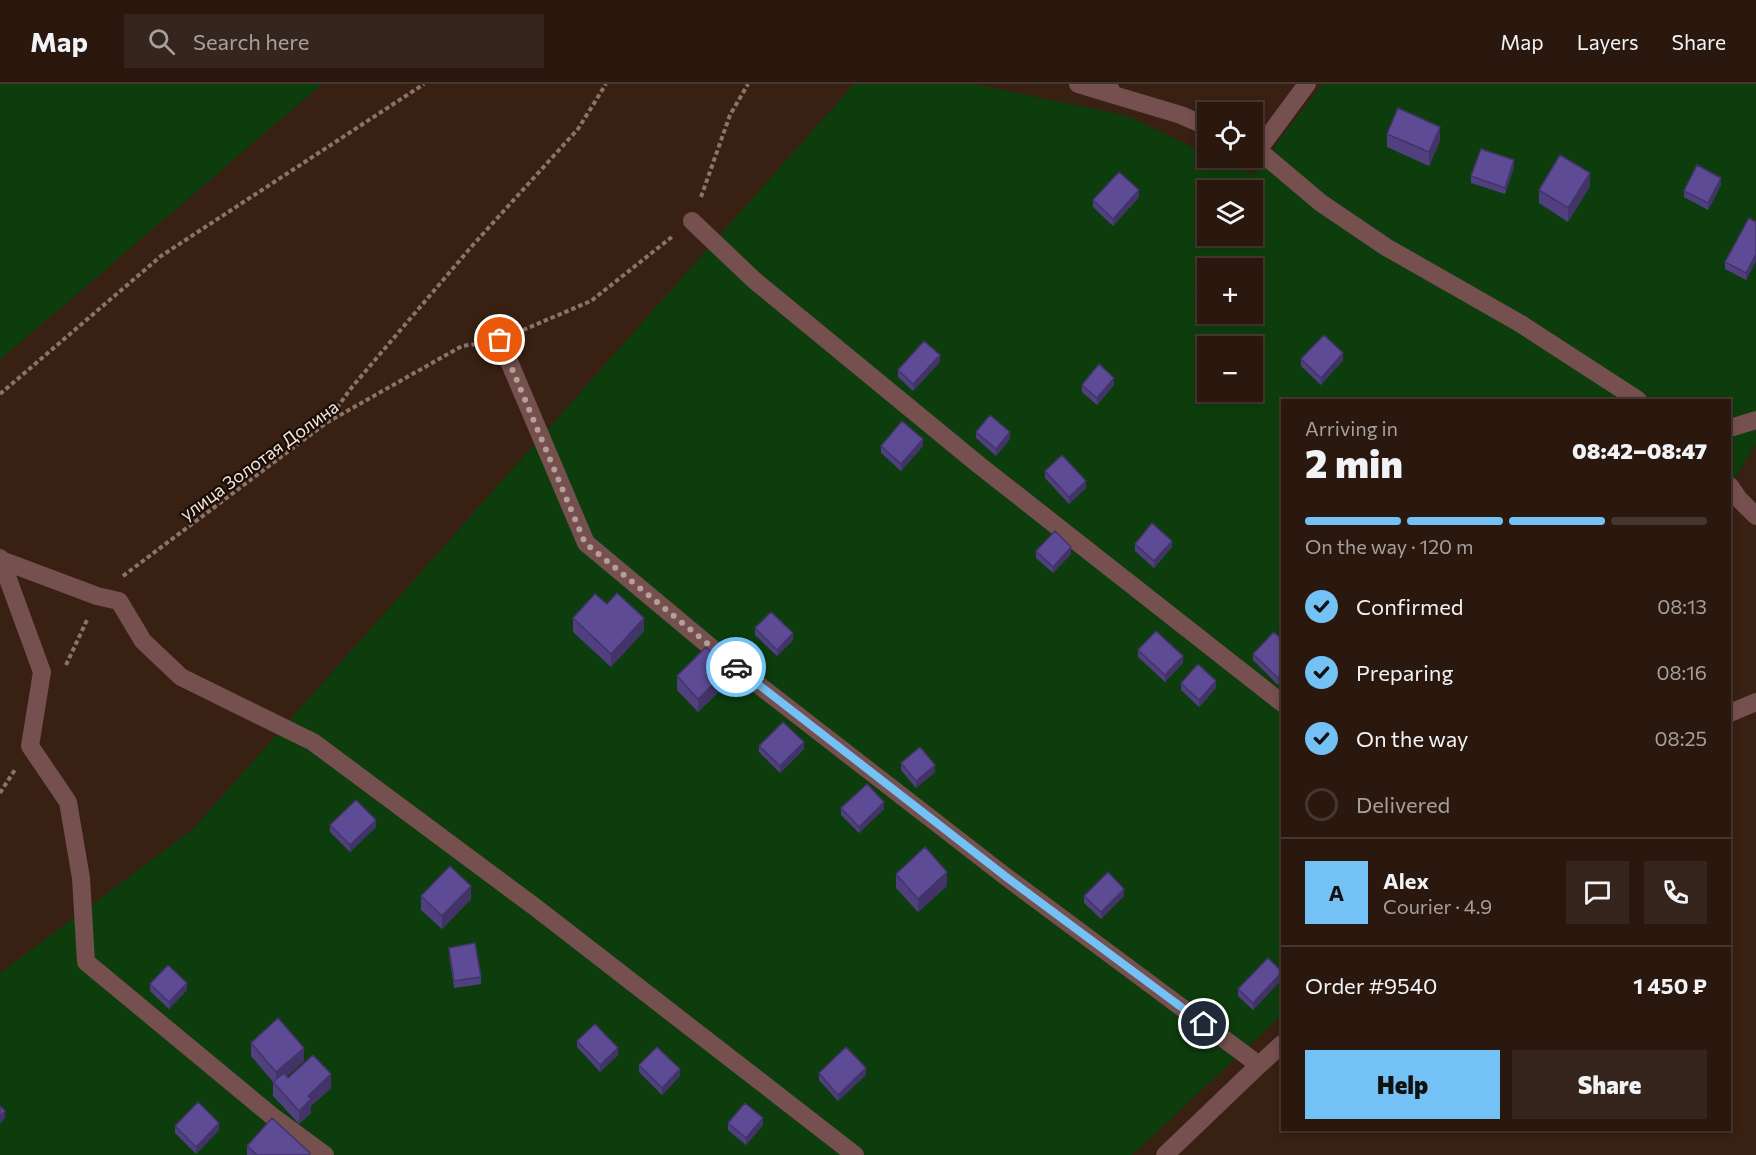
<!DOCTYPE html>
<html lang="en">
<head>
<meta charset="utf-8">
<style>
  :root { --surface:#2a180e; --page:#36251c; --text:#f1f3f6; --muted:#a5a09e; --line:#46372e; --accent:#73c1f5 }
  body { margin:0; font-family:Commissioner,sans-serif; background:var(--page); color:var(--text); height:100vh; display:flex; flex-direction:column; font-size:22px; white-space:nowrap }
  * { box-sizing:border-box; margin:0 }
  p { font-size:20px; color:var(--muted) }
  .icon { flex:none; width:33px; height:33px; fill:none; stroke:currentColor; stroke-width:2; stroke-linecap:round; stroke-linejoin:round }
  .map { position:relative; flex:1; overflow:hidden }
  .drawer { position:absolute; left:1281px; top:315px; width:450px; height:732px; display:flex; flex-direction:column; background:var(--surface); border-radius:0px; box-shadow:0 3px 9px #0003,0 0 0 2px var(--line) }
  .drawer>* { flex:none }
  .tools { position:absolute; left:1197px; top:18px; display:grid; gap:12px }
  .tools a { display:grid; place-items:center; width:66px; height:66px; border-radius:0px; background:var(--surface); box-shadow:0 3px 9px #0003,0 0 0 2px var(--line); font-size:30px }
  .pin { position:absolute; display:grid; place-items:center; width:51px; height:51px; color:#fff; margin:-26px; border:3px solid #fff; border-radius:50%; box-shadow:0 2px 6px #0007 }
  .courier { position:absolute; display:grid; place-items:center; width:60px; height:60px; margin:-30px; border:4px solid #73c1f5; border-radius:50%; background:#fff; color:#222; box-shadow:0 2px 8px #0007 }
  .overview em { font-style:normal; font-weight:800 }
  .overview div { display:flex; flex-direction:column-reverse }
  .overview { display:flex; align-items:center; justify-content:space-between; height:102px; padding:0 24px }
  h1 { font-size:39px; font-weight:800; line-height:45px }
  .bar { display:grid; grid-template-columns:repeat(4,1fr); gap:9px 6px; align-content:center; height:72px; padding:0 24px }
  .bar i { height:8px; border-radius:4px; background:var(--line) }
  .bar .on { background:var(--accent) }
  .bar p { grid-column:span 4 }
  .line { display:flex; align-items:center; gap:15px; padding:0 24px; border-top:2px solid var(--line) }
  .line div { flex:1 }
  .round { display:grid; place-items:center; flex:none; width:63px; height:63px; border-radius:0px; background:var(--page) }
  ol { padding:0 24px; list-style:none }
  li { display:flex; align-items:center; gap:18px; height:66px }
  li p { margin-inline-start:auto }
  li .icon { padding:6px; border-radius:50%; background:var(--accent); color:#111; stroke-width:4 }
  li:last-child { color:var(--muted) }
  li i { width:33px; height:33px; border:3px solid var(--line); border-radius:50% }
  .cta { display:flex; gap:12px; margin-top:auto; padding:12px 24px }
  .cta a { flex:1; height:69px; border-radius:0px; background:var(--accent); color:#111; font-size:24px; font-weight:800; line-height:69px; text-align:center }
  .cta a+a { background:var(--page); color:var(--text) }
  header { display:flex; align-items:center; gap:36px; box-sizing:border-box; height:84px; padding:0 30px; background:var(--surface); border-bottom:2px solid var(--line) }
  header strong { font-size:28px }
  nav { display:flex; gap:33px; margin-inline-start:auto; font-size:21px }
  .search { width:420px; height:54px; background:var(--page); display:flex; align-items:center; gap:15px; box-sizing:border-box; padding:0 21px; border-radius:0px; color:var(--muted); font-size:22px }
  .map>svg:first-child { display:block }
</style>
</head>
<body>
<header>
<strong>Map</strong>
<div class="search"><svg class="icon" aria-label="search" viewBox="0 0 24 24"><circle cx="10" cy="10" r="6"/><path d="M15 15l6 6"/></svg>Search here</div>
<nav><a>Map</a><a>Layers</a><a>Share</a></nav>
</header>
<div class="map">
<svg width="1756" height="1071" viewBox="0 0 1756 1071">
  <rect width="100%" height="100%" fill="#382013"/>
  <!-- green -->
  <path fill="#0d3d0d" fill-rule="evenodd" d="M0 0H322L0 276Z
    M854 0H974L1128 32 1207 70 1208 74H1216L1253 91 1322 0H1756V360L1730 402V316H1282V931L1132 1071H0V889L193 745ZM1208 106H1252V152H1208ZM1208 184H1252V230H1208ZM1208 262H1252V308H1208Z"/>
  <g fill="none" stroke-linecap="round" stroke-linejoin="round">
    <!-- path -->
    <path stroke="#897469" stroke-width="4" stroke-dasharray="4.5 3" stroke-linecap="butt" d="M701 113 730 31 748 0
      M523 246 591 217 673 152
      M0 310 161 172 424 0
      M328 336 352 303 472 162 578 45 606 0
      M123 492 326 339 462 262 476 260
      M66 581 87 536
      M0 709 16 684"/>
    <!-- lane -->
    <path stroke="#764f4f" stroke-width="18" d="M1078 0 1114 11
      M1107 0 1114 11 1181 31 1208 43
      M1252 64 1258 66 1321 119 1386 163 1521 240 1638 316
      M1258 66 1307 0
      M692 137 754 196 979 381 1282 619
      M500 256 586 459 725 575 1005 792 1259 981
      M1730 344 1756 336
      M1730 402 1739 415 1756 432
      M0 474 1 476 97 512 119 517 143 557 181 593 313 658 535 823 855 1071
      M1 476 42 588 30 662 68 718 81 794 86 878 272 1032 325 1071"/>
    <!-- street -->
    <path stroke="#764f4f" stroke-width="18" d="M1730 629 1756 618
      M1165 1071 1259 981 1282 960"/>
  </g>
  <!-- wall -->
  <path fill="#514080" d="M1387 50 1440 57 1429 82 1387 63Z
    M1514 83 1505 110 1471 99V92Z
    M1721 101 1708 126 1684 113V107Z
    M1590 102 1568 138 1539 119V106Z
    M1139 113 1113 142 1093 123V116Z
    M1756 138V177L1746 196 1725 185V178Z
    M1208 196V228L1195 215V208Z
    M1301 275 1343 276 1321 301 1301 282Z
    M940 278 913 307 898 293V286Z
    M1082 301H1114L1097 321 1082 308Z
    M976 348 1010 355 996 372 976 354Z
    M881 362H923L901 387 881 369Z
    M1045 387 1086 404 1069 420 1045 394Z
    M1135 460 1172 463 1154 484 1135 467Z
    M1036 467 1071 470 1053 489 1036 474Z
    M607 520 644 547 611 583 573 548V534Z
    M755 544 793 556 777 572 755 551Z
    M1282 556 1278 601 1253 576V570Z
    M1138 566 1183 579 1165 598 1138 573Z
    M677 592 728 599 698 628 677 606Z
    M1181 599 1216 604 1199 623 1181 606Z
    M759 662 804 665 780 689 759 668Z
    M901 679 935 688 916 704 901 686Z
    M841 724 884 725 859 749 841 731Z
    M330 741 376 743 350 768 330 748Z
    M896 790 947 802 918 828 896 804Z
    M421 812 471 815 442 845 421 826Z
    M1084 812H1124L1101 835 1084 819Z
    M449 864 481 893V900L454 904 449 871Z
    M1282 888V895L1253 926 1238 912V905Z
    M150 900 187 906 169 925 150 907Z
    M577 957 618 971 600 988 577 963Z
    M251 959 304 977 287 992 288 994 331 1004 311 1022V1029L299 1040 273 1012V998L251 972Z
    M639 981 680 992 662 1011 639 988Z
    M819 989 866 991 838 1017 819 996Z
    M728 1039 763 1041 746 1061 728 1046Z
    M175 1042 219 1046 196 1070 175 1049Z
    M247 1062 310 1071H247Z"/>
  <!-- shaded-wall -->
  <path fill="#423468" d="M1440 43V57L1429 82V68Z
    M1514 76V83L1505 110V104Z
    M1590 89V102L1568 138V124Z
    M1721 94V101L1708 126V119Z
    M1139 106V113L1113 142V135Z
    M1756 170V177L1746 196V189Z
    M1343 269V276L1321 301V294Z
    M940 271V278L913 307V300Z
    M1114 294V301L1097 321V314Z
    M1010 348V355L996 372V365Z
    M923 355V362L901 387V380Z
    M1086 397V404L1069 420V413Z
    M1172 457V463L1154 484V477Z
    M1071 463V470L1053 489V483Z
    M644 534V547L611 583V570Z
    M793 549V556L777 572V566Z
    M1183 572V579L1165 598V591Z
    M728 586V599L698 628V615Z
    M1282 589V596L1278 601V594Z
    M1216 597V604L1199 623V616Z
    M804 658V665L780 689V682Z
    M935 681V688L916 704V697Z
    M884 718V725L859 749V743Z
    M376 736V743L350 768V761Z
    M947 788V802L918 828V815Z
    M471 802V815L442 845V832Z
    M1124 805V812L1101 835V828Z
    M1282 888V895L1253 926V919Z
    M187 899V906L169 925V918Z
    M304 964V977L276 1002V988Z
    M618 964V971L600 988V981Z
    M866 984V991L838 1017V1011Z
    M680 985V992L662 1011V1004Z
    M331 990V1004L311 1022V1029L299 1040V1027L308 1012Z
    M5 1027V1034L0 1040V1033Z
    M763 1034V1041L746 1061V1054Z
    M219 1039V1046L196 1070V1063Z"/>
  <!-- building -->
  <path fill="#5e4b95" stroke="#423468" stroke-width="1.5" d="M1398 24 1440 43 1429 68 1387 50Z
    M1481 65 1514 76 1505 104 1471 92Z
    M1560 71 1590 89 1568 124 1539 106Z
    M1697 81 1721 94 1708 119 1684 107Z
    M1119 88 1139 106 1113 135 1093 116Z
    M1749 134 1756 138V170L1746 189 1725 178Z
    M1208 196V222L1195 208Z
    M1324 251 1343 269 1321 294 1301 275Z
    M924 257 940 271 913 300 898 286Z
    M1099 280 1114 294 1097 314 1082 301Z
    M990 331 1010 348 996 365 976 348Z
    M902 337 923 355 901 380 881 362Z
    M1062 371 1086 397 1069 413 1045 387Z
    M1152 439 1172 457 1154 477 1135 460Z
    M1055 447 1071 463 1053 483 1036 467Z
    M617 509 644 534 611 570 573 534 595 510 607 520Z
    M771 528 793 549 777 566 755 544Z
    M1156 547 1183 572 1165 591 1138 566Z
    M1274 548 1282 556V589L1278 594 1253 570Z
    M706 563 728 586 698 615 677 592Z
    M1198 580 1216 597 1199 616 1181 599Z
    M783 638 804 658 780 682 759 662Z
    M920 663 935 681 916 697 901 679Z
    M867 700 884 718 859 743 841 724Z
    M356 716 376 736 350 761 330 741Z
    M925 763 947 788 918 815 896 790Z
    M450 782 471 802 442 832 421 812Z
    M1108 788 1124 805 1101 828 1084 812Z
    M475 859 481 893 454 897 449 864Z
    M1268 874 1282 888 1253 919 1238 905Z
    M168 881 187 899 169 918 150 900Z
    M278 934 304 964 276 988 251 959Z
    M595 940 618 964 600 981 577 957Z
    M657 963 680 985 662 1004 639 981Z
    M846 963 866 984 838 1011 819 989Z
    M313 971 331 990 308 1012 311 1015 299 1027 273 998 284 989 288 994Z
    M198 1018 219 1039 196 1063 175 1042Z
    M745 1019 763 1034 746 1054 728 1039Z
    M0 1022 5 1027 0 1033Z
    M272 1034 310 1069 309 1071H257L247 1062Z"/>
  <g fill="none" stroke-linecap="round" stroke-linejoin="round">
    <!-- done -->
    <path stroke="#b4a096" stroke-width="6" stroke-dasharray="0 10.8" d="M500 256 585 459 736 583"/>
    <!-- route -->
    <path stroke="#73c1f5" stroke-width="8" d="M736 583 1005 792 1204 940"/>
  </g>
  <g text-anchor="middle" dominant-baseline="central" stroke-width="4.5" stroke-linejoin="round" paint-order="stroke">
    <!-- street labels -->
    <g font-size="18" fill="#f6e5dc" stroke="#180d07">
      <text transform="translate(259 376) rotate(-36)">улица Золотая Долина</text>
    </g>
  </g>
</svg>
<div class="tools">
<a><svg class="icon" aria-label="locate" viewBox="0 0 24 24"><circle cx="12" cy="12" r="6"/><path d="M12 2v4M12 18v4M2 12h4M18 12h4"/></svg></a>
<a><svg class="icon" aria-label="layers" viewBox="0 0 24 24"><path d="M12 4l9 5-9 5-9-5zM3 14l9 5 9-5"/></svg></a>
<a>+</a>
<a>−</a>
</div>
<div class="pin" style="left:500px;top:256px;background:#ea580c"><svg class="icon" aria-label="bag" viewBox="0 0 24 24"><path d="M5 8h14l-1 12H6zM9 8a3 3 0 0 1 6 0"/></svg></div>
<div class="pin" style="left:1204px;top:940px;background:#1f2937"><svg class="icon" aria-label="home" viewBox="0 0 24 24"><path d="M3 11l9-7 9 7M6 9v11h12V9"/></svg></div>
<div class="courier" style="left:736px;top:583px"><svg class="icon" aria-label="car" viewBox="0 0 24 24"><path d="M5 17H2v-5l4-1 3-4h7l3 4 3 1v5h-3M9 17h6M6 11h13"/><circle cx="7" cy="17" r="2"/><circle cx="17" cy="17" r="2"/></svg></div>
<section class="drawer">
<div class="overview"><div><h1>2 min</h1><p>Arriving in</p></div><em>08:42–08:47</em></div>
<div class="bar"><i class="on"></i><i class="on"></i><i class="on"></i><i></i><p>On the way · 120 m</p></div>
<ol>
<li><svg class="icon" aria-label="check" viewBox="0 0 24 24"><path d="M5 12l5 5 9-10"/></svg>Confirmed<p>08:13</p></li>
<li><svg class="icon" aria-label="check" viewBox="0 0 24 24"><path d="M5 12l5 5 9-10"/></svg>Preparing<p>08:16</p></li>
<li><svg class="icon" aria-label="check" viewBox="0 0 24 24"><path d="M5 12l5 5 9-10"/></svg>On the way<p>08:25</p></li>
<li><i></i>Delivered</li>
</ol>
<div class="line" style="height:108px"><b class="round" style="background:var(--accent);color:#111">A</b><div><b>Alex</b><p>Courier · 4.9</p></div><a class="round"><svg class="icon" aria-label="chat" viewBox="0 0 24 24"><path d="M4 5h16v11H9l-5 4z"/></svg></a><a class="round"><svg class="icon" aria-label="phone" viewBox="0 0 24 24"><path d="M5 4h4l2 5-3 2q2 4 5 5l2-3 5 2v4C11 20 4 13 5 4z"/></svg></a></div>
<div class="line" style="height:78px"><div>Order #9540</div><b>1 450 ₽</b></div>
<div class="cta"><a>Help</a><a>Share</a></div>
</section>
</div>
</body>
</html>
